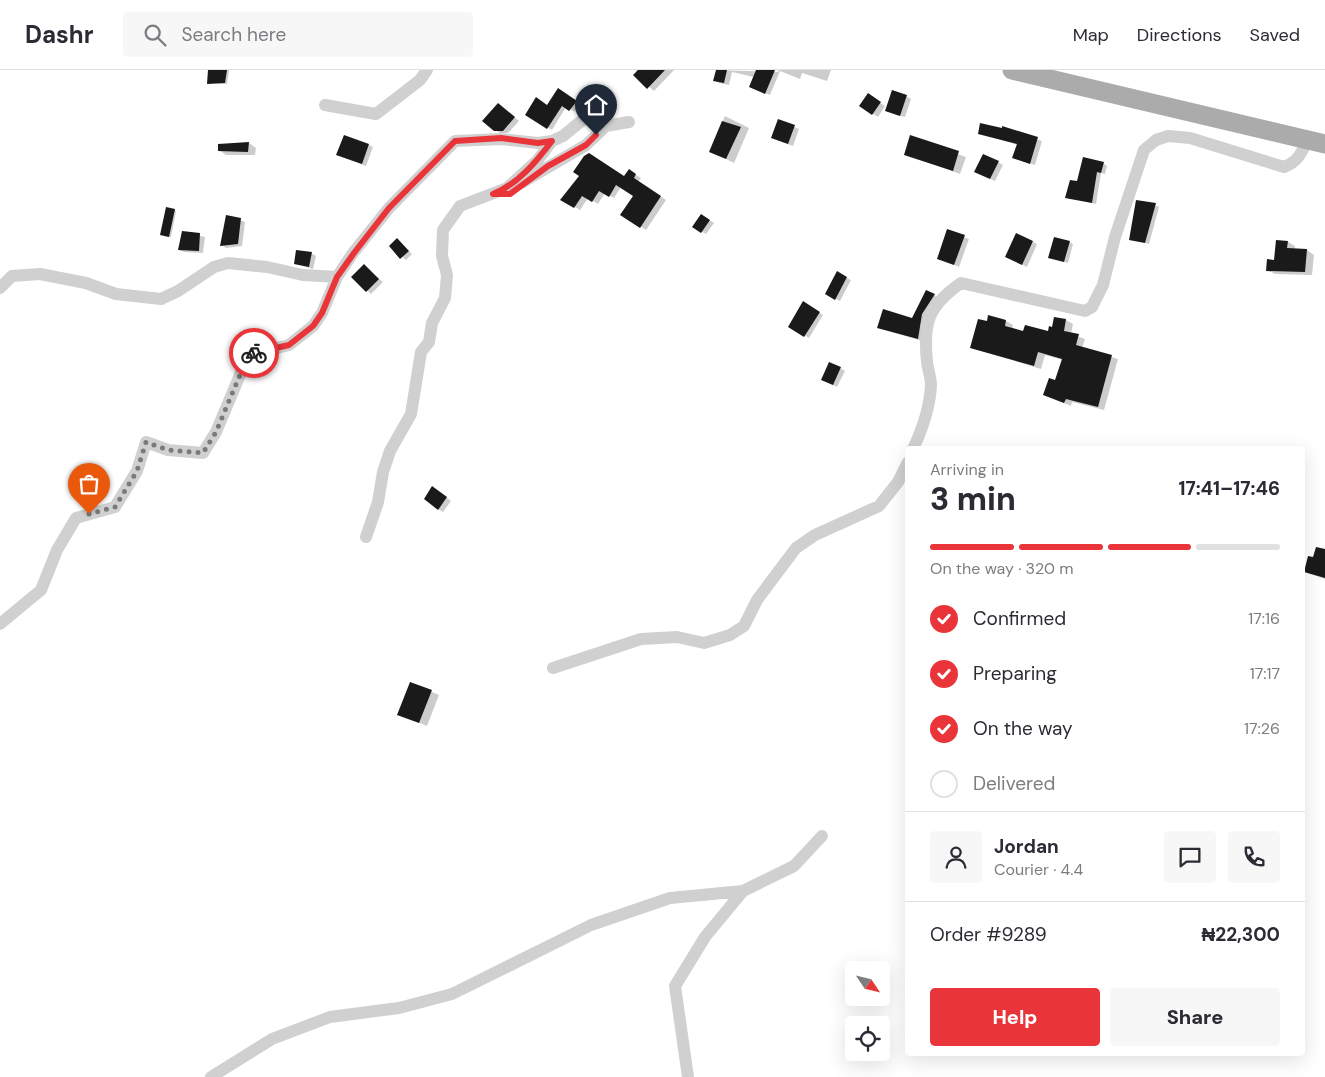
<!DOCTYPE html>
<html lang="en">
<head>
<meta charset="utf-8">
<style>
  :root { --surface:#fff; --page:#f7f7f7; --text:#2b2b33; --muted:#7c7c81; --line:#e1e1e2; --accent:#e9353a }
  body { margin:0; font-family:"DM Sans",sans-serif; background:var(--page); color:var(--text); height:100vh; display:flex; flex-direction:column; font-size:19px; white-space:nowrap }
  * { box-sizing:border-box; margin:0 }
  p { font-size:16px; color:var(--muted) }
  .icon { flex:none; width:28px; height:28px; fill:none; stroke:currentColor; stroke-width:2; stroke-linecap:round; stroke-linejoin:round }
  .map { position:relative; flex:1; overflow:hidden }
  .drawer { position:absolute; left:905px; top:376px; width:400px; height:610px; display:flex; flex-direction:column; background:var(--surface); border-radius:5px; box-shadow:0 5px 20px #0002 }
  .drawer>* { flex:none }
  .needle { width:32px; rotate:125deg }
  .buttons { position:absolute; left:845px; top:891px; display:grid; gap:10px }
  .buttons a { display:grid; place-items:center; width:45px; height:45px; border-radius:5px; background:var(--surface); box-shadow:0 5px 20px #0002; font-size:25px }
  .pin { position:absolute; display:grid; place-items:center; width:42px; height:42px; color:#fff; margin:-51px -21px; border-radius:50% 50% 50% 0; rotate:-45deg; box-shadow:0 0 5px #0007 }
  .pin .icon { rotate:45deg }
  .courier { position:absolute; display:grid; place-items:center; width:50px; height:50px; margin:-25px; border:4px solid #e9353a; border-radius:50%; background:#fff; color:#222; box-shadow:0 1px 6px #0007 }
  .headline em { font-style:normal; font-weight:800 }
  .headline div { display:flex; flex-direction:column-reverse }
  .headline { display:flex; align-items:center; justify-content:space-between; height:85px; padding:0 25px }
  h1 { font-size:32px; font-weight:800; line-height:38px }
  .bar { display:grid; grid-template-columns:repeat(4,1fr); gap:8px 5px; align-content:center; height:60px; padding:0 25px }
  .bar i { height:6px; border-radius:4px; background:var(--line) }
  .bar .on { background:var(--accent) }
  .bar p { grid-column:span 4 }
  .line { display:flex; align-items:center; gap:12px; padding:0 25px; border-top:1px solid var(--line) }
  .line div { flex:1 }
  .round { display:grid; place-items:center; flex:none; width:52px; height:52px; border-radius:5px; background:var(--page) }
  ol { padding:0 25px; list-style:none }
  li { display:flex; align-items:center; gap:15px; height:55px }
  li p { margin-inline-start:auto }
  li .icon { padding:5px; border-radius:50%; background:var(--accent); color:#fff; stroke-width:4 }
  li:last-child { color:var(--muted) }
  li i { width:28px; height:28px; border:2px solid var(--line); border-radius:50% }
  .cta { display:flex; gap:10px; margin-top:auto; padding:10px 25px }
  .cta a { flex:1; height:58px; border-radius:5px; background:var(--accent); color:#fff; font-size:20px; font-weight:800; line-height:58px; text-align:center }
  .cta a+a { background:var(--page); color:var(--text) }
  header { display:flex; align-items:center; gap:30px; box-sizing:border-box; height:70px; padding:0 25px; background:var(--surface); border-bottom:1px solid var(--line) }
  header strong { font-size:24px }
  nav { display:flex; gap:28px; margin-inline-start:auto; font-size:18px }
  .search { width:350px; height:45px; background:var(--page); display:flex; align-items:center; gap:12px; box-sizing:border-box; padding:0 18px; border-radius:5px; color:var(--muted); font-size:19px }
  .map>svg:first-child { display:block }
</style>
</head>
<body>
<header>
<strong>Dashr</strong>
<div class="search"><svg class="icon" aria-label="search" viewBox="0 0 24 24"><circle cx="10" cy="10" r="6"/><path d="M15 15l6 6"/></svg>Search here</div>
<nav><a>Map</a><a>Directions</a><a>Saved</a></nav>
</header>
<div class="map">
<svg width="1325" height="1007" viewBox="0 0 1325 1007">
  <rect width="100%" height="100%" fill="#fff"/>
  <!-- shadow -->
  <path fill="#0003" d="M210 0H229L227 14 208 13Z
    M637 0H674L654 21 635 5Z
    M717 0 778 2 779 0H831L827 11 802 3 800 9 780 1 770 25 755 19 754 7 732 2 729 15 719 13 714 10Z
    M563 23 580 34 575 42 566 37 552 60 526 44 548 36Z
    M868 25 885 36 878 47 861 36Z
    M906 26 911 29 905 47 891 43Z
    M498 34 519 51 508 63H500L495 60Z
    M725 46 749 58 734 93 710 81Z
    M779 50 799 59 793 76 777 70Z
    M1003 58 1042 71 1035 95 1014 88 1018 75 979 63 1002 60Z
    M911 67 966 87 960 104 905 84Z
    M249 73 256 78 255 85H226L219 80Z
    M369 75 373 77 366 96 342 87Z
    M984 85 1003 95 995 111 980 104Z
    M1103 93 1107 96 1105 104 1101 103 1096 134 1067 127 1078 113Z
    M629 101 641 108 638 112 666 130 646 160 622 144 635 125 621 117 614 128 605 123 598 134 588 128 580 140 562 129 625 107Z
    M1155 135 1159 137 1149 174 1130 169Z
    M174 140 176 141 171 167 163 166Z
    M702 145 714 153 706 164 694 157Z
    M240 150 245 152 242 176 226 178 222 175Z
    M183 162 205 167 203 183 184 182 179 180Z
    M964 167 969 169 959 197 938 188Z
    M397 170 412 184 406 190 390 176Z
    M1033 172 1037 174 1027 197 1011 189Z
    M1069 172 1073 174 1068 193 1054 189Z
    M1288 172 1295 176V179L1307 180 1314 185 1312 205 1275 204 1267 200Z
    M311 183 316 186 313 199 295 194Z
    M364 196 383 212 371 224 353 207Z
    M837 203 851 210 840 231 826 224Z
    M926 222 939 228 922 271 879 258 913 249Z
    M803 233 823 245 809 268 789 256Z
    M989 247 1006 251 1013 255 1012 259 1024 262 1049 263 1053 259 1055 248 1066 250 1073 254 1071 264 1085 269 1082 278 1118 289 1104 340 1072 332 1071 336 1051 328 1063 290 1045 285 1041 299 972 278Z
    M840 298 845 301 837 317 827 312Z
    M437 420 451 431 443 442 438 439Z
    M1325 480V509L1305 502 1314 489Z
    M411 613 439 625 427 656 399 644Z"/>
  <!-- building -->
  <path fill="#1a1a1a" d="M208 0H227L225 13 207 14Z
    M638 0H665L647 19 633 5Z
    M716 0H727L724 13 713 11Z
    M756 0H775L765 24 749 17Z
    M558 18 577 31 569 41 562 36 547 59 525 45 536 27 547 35Z
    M892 20 907 25 900 46 885 41Z
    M868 23 881 32 872 45 859 36Z
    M498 33 515 47 503 61H494L482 51Z
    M778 49 795 55 788 74 771 68Z
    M722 51 741 57 726 89 709 82Z
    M980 53 1002 58V56L1038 67 1030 94 1012 88 1017 74 978 64Z
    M344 65 369 74 362 94 336 85Z
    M910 65 959 81 953 101 904 85Z
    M249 72 248 82 218 81V74Z
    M589 83 624 106 629 99 636 104 634 108 661 126 640 158 620 145 633 126 616 115 609 127 599 121 592 132 582 126 574 138 560 130 579 106 573 102 584 86Z
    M983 84 999 91 990 109 974 102Z
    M1083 87 1104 92 1101 103 1097 102 1092 133 1065 128 1070 110 1077 111Z
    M1136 130 1156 133 1145 173 1129 170Z
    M166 137 175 139 169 167 160 165Z
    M701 144 710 150 701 163 692 157Z
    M226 145 241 148 238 174 220 176Z
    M947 159 965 165 954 195 937 189Z
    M182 161 200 163 199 181 178 180Z
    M1016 163 1033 171 1022 195 1005 187Z
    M1054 167 1070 171 1064 192 1048 188Z
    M397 168 409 181 400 189 389 176Z
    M1276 170 1288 171 1287 178 1307 179 1305 202 1266 201 1267 189 1274 190Z
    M296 180 312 182 309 197 294 194Z
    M364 194 379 209 366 222 351 207Z
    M837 201 847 207 835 230 825 224Z
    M926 220 935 224 922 244 918 269 877 258 883 239 912 248Z
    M803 231 820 242 804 267 788 257Z
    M988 245 1006 250 1005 256 1023 261 1025 255 1048 261 1049 256 1052 257 1054 247 1066 249 1064 261 1079 264 1076 275 1112 285 1098 337 1066 329 1064 333 1043 325 1049 308 1055 310 1062 289 1038 282 1034 296 970 278 978 249 987 251Z
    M829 292 841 297 833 315 821 310Z
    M432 416 447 427 438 440 424 429Z
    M1316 477 1325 479V508L1304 502 1308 486 1313 487Z
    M410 612 432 620 419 653 397 645Z"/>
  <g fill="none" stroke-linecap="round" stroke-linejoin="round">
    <!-- street -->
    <path stroke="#d0d0d0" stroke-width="12" d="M325 35 376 44 420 10 427 0
      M521 113 586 75 606 56 629 52
      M0 218 12 206 40 204 86 213 116 224 161 229 178 221 214 197 228 193 267 197 303 205 337 207
      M913 379C922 360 930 336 931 315 931 308 928 300 927 292 923 253 928 236 961 213L1085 241 1092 237 1103 215 1115 167 1144 80 1156 70 1168 66 1190 68 1284 97C1298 92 1301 83 1308 70
      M366 467 378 432 383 402 390 381 411 344 421 282 429 272 432 253 445 228 447 205 442 186 443 160 460 136 507 118 537 91 552 71 563 66 602 34
      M0 554 41 520 57 480 76 448 115 437 137 401 146 372 168 380 203 383 216 362 245 293 253 284 289 275 313 256 322 243 337 207 353 183 389 138 455 71 501 69 538 73 552 71
      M553 598 641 569 677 567 704 573 730 565 744 556 757 530 796 478 815 465 879 436 898 412 908 392
      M211 1007 272 969 330 947 399 938 452 924 591 855 670 828 743 821 794 796 822 766
      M688 1007 675 916 705 867 743 821"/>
    <!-- primary -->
    <path stroke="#ababab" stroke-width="19" d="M1012 0 1325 74"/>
  </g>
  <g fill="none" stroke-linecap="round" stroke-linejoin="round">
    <!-- done -->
    <path stroke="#7a7a7a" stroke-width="5" stroke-dasharray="0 9" d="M89 444 115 437 137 401 146 372 168 380 203 383 216 362 245 293 254 283"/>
    <!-- route -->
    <path stroke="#e9353a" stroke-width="6" d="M254 283 289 275 313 256 322 243 337 207 354 183 389 138 455 71 501 68 538 73 552 71C536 92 518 114 493 124H510L548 96 586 75 596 65"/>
  </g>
</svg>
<div class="buttons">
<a><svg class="needle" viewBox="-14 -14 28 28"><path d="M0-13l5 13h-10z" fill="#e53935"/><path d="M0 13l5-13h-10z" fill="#7c7c81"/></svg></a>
<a><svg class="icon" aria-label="locate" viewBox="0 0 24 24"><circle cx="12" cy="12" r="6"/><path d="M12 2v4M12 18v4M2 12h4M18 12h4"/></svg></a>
</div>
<div class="pin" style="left:89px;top:444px;background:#ea580c"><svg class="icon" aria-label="bag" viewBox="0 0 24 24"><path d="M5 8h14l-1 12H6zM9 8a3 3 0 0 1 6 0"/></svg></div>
<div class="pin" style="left:596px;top:65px;background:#1f2937"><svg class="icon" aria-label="home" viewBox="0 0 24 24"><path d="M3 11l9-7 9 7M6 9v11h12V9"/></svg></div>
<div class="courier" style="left:254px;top:283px"><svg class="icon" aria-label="bike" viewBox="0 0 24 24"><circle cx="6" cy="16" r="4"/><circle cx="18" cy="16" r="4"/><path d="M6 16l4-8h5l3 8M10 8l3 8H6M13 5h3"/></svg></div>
<section class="drawer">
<div class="headline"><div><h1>3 min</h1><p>Arriving in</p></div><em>17:41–17:46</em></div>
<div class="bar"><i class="on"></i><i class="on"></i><i class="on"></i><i></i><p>On the way · 320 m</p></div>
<ol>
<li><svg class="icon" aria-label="check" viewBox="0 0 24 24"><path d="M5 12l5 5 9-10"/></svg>Confirmed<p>17:16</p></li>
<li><svg class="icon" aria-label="check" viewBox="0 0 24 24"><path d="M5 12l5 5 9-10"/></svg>Preparing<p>17:17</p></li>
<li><svg class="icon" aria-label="check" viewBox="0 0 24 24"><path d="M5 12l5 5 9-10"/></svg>On the way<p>17:26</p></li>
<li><i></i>Delivered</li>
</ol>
<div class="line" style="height:90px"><a class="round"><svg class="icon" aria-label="person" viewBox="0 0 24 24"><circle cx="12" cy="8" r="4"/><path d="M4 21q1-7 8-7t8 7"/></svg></a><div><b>Jordan</b><p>Courier · 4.4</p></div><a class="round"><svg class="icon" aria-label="chat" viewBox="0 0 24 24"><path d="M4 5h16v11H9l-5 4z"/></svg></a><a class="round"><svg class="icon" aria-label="phone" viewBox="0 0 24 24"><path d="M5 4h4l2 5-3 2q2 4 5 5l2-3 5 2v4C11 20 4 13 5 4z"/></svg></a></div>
<div class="line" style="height:65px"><div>Order #9289</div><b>₦22,300</b></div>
<div class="cta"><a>Help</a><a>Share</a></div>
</section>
</div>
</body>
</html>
